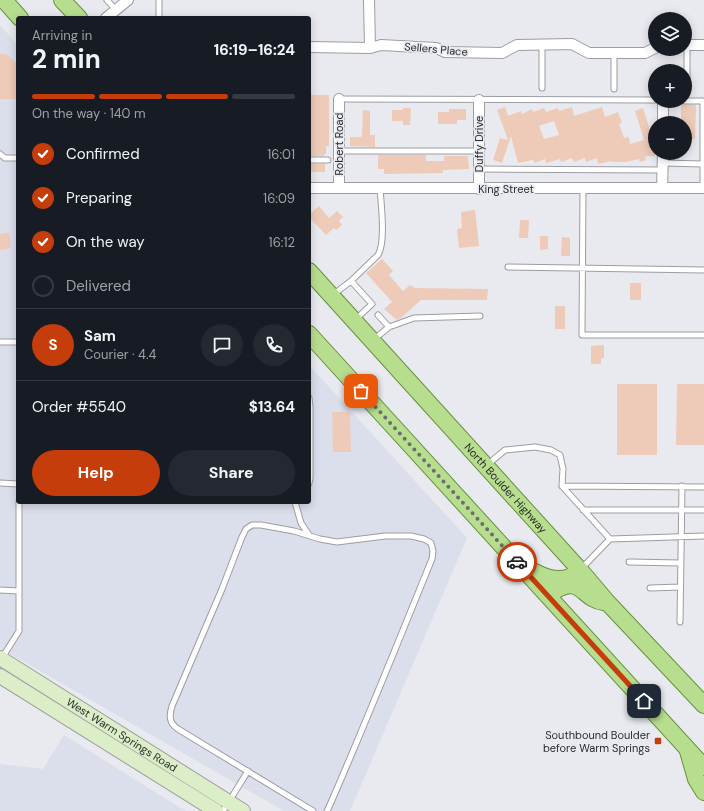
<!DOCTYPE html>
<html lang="en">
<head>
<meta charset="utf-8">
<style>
  :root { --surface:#171b24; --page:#242831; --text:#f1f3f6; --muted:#9ea1a6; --line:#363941; --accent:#c43d0a }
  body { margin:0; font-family:"DM Sans",sans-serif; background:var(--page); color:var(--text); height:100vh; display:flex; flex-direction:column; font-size:15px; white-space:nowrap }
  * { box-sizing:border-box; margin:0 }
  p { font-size:13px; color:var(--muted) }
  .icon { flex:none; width:22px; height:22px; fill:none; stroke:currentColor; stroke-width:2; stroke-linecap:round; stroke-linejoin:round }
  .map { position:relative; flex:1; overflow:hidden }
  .details { position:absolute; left:16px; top:16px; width:295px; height:488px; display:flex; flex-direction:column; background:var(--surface); border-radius:4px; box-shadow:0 2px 10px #0003 }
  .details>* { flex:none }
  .tools { position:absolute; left:648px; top:12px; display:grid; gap:8px }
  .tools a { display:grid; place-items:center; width:44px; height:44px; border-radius:50%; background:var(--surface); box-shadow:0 2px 10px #0003; font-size:20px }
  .pin { position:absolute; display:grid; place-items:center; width:34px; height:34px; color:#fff; margin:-17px; border-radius:8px; box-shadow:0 2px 6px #0006 }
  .courier { position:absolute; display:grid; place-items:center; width:40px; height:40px; margin:-20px; border:3px solid #c43d0a; border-radius:50%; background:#fff; color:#222; box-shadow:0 1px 5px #0007 }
  .headline em { font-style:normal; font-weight:700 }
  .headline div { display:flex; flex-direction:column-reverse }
  .headline { display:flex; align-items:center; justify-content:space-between; height:68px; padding:0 16px }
  h1 { font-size:26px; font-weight:700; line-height:30px }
  .bar { display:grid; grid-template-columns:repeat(4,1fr); gap:6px 4px; align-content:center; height:48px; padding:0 16px }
  .bar i { height:5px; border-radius:3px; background:var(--line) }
  .bar .current { background:var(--accent) }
  .bar p { grid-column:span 4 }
  .line { display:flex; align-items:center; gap:10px; padding:0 16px; border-top:1px solid var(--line) }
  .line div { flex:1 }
  .round { display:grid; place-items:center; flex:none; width:42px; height:42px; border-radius:21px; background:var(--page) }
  ol { padding:0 16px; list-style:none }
  li { display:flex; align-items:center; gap:12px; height:44px }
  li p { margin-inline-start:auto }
  li .icon { padding:4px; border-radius:50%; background:var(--accent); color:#fff; stroke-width:4 }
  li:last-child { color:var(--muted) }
  li i { width:22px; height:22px; border:2px solid var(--line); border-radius:50% }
  .cta { display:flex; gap:8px; margin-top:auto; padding:8px 16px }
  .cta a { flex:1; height:46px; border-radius:24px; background:var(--accent); color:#fff; font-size:16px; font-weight:700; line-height:46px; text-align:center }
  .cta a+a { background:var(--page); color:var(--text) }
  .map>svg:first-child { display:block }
</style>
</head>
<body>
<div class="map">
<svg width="704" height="811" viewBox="0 0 704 811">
  <rect width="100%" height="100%" fill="#e8eaef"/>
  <!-- built -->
  <path fill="#dbdeeb" d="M0 25 18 45V502H309V365L467 538 350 811H284L0 648Z
    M64 735 179 807 187 811H0V764L43 769Z"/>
  <!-- building -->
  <path fill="#eecbb9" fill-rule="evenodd" d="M0 54H6L18 65V99H0Z
    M309 95H329V146H326V154H324V156H309Z
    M681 104 696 105 695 139 685 138V123H681Z
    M505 107 508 116 521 111 522 114 532 109 533 112 544 108 546 112 558 108 559 111 572 107 574 116 602 107 605 117 618 112 622 123 619 124 624 138 629 137 630 144 644 140 635 111 643 108 652 137H655V156H645L646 160 640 162 639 159 626 162H612V161L598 164 597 158 586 162 585 158 574 162 572 158 561 162 560 159 546 163 545 159 535 163 533 160 518 163 511 136 502 163 493 160 500 138 508 140 497 110ZM554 121 559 135 544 139 539 126Z
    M403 108H411L410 125H403V121H392V110H403Z
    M449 109H466V120H457V124H438V112H449Z
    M363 110 370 111V135H375V147L350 146V137H361L362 135Z
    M378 155H426V161H444V156H468L469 169 443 170V173L384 174V169H378Z
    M309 164H325V172H309Z
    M319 206 329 218 337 211 343 217 339 221 342 225 336 230 334 228 326 235 309 217V215Z
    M475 210 479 246 459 248 457 229 462 228 461 212Z
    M520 220H529L528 238H519Z
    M9 233 11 248 0 250V234Z
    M540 236H548V249L540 250Z
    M562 237 570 238V256H561Z
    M382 259 393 271 389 275 403 291 410 285 415 288 488 289 487 300H421L401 318 397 320 384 309 392 302 366 273Z
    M630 283H641V300H630Z
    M555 306H565V329H555Z
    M604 345V358H601V364H591V346Z
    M617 384H657V455H617Z
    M677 384H704V445H676Z
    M332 412H350L351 452H333Z"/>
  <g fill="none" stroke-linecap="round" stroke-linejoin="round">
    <!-- lane casing -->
    <g stroke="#9c9da3" stroke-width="7">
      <path id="lane" d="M107 0 116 10
        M159 0V18
        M687 45V90
        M542 88V45
        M614 89V53
        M339 99 655 100
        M685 101H703V188
        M339 151H479
        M0 154 5 158H18
        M309 160H328
        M663 163 703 164
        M479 169 663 170
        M583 188 582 335H704
        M508 267 704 270
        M351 281 378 255C386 242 381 204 380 188
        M334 294 351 281 372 304 355 320
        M389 327 414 318 480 316
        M373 340 389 327 378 315
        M0 342H18
        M309 398 310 407V478L309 483
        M487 465 505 450 535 447 551 450 560 455 563 469 562 486
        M0 483 18 484
        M295 502 301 523 309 535
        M583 510H704
        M610 539 562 486 704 487
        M629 562 681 563
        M581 569 610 539 704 536
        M650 588 680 587
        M0 590 19 591V631L2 658
        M19 591V502
        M680 622 682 486
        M223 811 248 771
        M313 811 178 729C169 723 169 716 172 706L222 589 242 537 246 529 252 525H261L294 531 320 539 337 542 385 536H411L424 539 431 543 433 551 432 559C398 642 365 725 329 807L327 811"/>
    </g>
    <!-- street casing -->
    <g stroke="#9c9da3" stroke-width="12">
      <path id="street" d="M369 0 370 48
        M106 18 128 0
        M685 45H704
        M309 47 370 48 381 45 436 48 445 52 502 53 517 45 572 44 589 53H645L655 48
        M663 123V101
        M309 188H704
        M339 188V99
        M662 188 663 153
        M479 189V100"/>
    </g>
    <!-- secondary casing -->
    <g stroke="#9c9da3" stroke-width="16">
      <g id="secondary">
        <path id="s1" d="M0 658 243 811"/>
        <path d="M0 676 216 811"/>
      </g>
    </g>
    <!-- primary casing -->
    <g stroke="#66913c" stroke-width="18">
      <g id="primary">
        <path d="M4 0 20 18"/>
        <path d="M62 0 79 18"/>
        <path id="s2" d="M309 271 580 570 608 603 704 705"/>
        <path d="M309 334 704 767"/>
        <path d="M527 568C540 575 555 583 570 577 573 575 577 572 580 570"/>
        <path d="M556 590C582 575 582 600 604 602"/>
        <path d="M688 751 696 779 704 792"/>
      </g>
    </g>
    <!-- lane -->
    <use href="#lane" stroke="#fff" stroke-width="5"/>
    <!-- street -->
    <use href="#street" stroke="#fff" stroke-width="10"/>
    <!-- secondary -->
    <use href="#secondary" stroke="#dbeec7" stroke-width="14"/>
    <!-- primary -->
    <use href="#primary" stroke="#b7de8f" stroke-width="16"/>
  </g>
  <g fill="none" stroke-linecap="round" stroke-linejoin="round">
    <!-- done -->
    <path stroke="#6c6d70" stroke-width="4" stroke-dasharray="0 7.2" d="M361 391 517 562"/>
    <!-- route -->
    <path stroke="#c43d0a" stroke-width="5" d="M517 562 644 701"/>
  </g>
  <!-- markers -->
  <rect fill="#c43d0a" stroke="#e8eaef" stroke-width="1.5" x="654" y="737" width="8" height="8" rx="2"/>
  <g text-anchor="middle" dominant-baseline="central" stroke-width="3.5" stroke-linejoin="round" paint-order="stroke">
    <!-- street labels -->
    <g font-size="11" fill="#292a2c" stroke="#e8eaef">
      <text transform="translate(436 49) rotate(5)">Sellers Place</text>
      <text transform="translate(339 144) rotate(-90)">Robert Road</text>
      <text transform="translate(479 144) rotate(-90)">Duffy Drive</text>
      <text x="506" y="189">King Street</text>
      <text stroke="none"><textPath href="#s2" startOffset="293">North Boulder Highway</textPath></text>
      <text stroke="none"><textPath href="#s1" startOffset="144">West Warm Springs Road</textPath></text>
    </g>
    <!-- poi labels -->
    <g font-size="11" fill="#292a2c" stroke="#e8eaef" text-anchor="end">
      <text x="650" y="735">Southbound Boulder<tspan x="650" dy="13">before Warm Springs</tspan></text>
    </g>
  </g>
</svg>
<div class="tools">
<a><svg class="icon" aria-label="layers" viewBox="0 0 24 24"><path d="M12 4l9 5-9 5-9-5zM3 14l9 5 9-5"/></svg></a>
<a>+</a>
<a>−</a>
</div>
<div class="pin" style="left:361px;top:391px;background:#ea580c"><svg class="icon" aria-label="bag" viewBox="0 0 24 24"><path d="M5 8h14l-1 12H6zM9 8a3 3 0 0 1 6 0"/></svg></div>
<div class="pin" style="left:644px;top:701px;background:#1f2937"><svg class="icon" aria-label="home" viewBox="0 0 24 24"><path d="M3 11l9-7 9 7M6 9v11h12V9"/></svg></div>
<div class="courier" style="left:517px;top:562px"><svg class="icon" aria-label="car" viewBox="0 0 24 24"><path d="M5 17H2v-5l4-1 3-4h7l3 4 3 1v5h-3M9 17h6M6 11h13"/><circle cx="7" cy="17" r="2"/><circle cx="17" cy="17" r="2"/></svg></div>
<section class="details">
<div class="headline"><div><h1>2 min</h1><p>Arriving in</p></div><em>16:19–16:24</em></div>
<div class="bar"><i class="current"></i><i class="current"></i><i class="current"></i><i></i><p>On the way · 140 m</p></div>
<ol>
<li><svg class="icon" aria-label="check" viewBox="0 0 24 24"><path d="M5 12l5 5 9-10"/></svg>Confirmed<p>16:01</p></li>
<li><svg class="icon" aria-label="check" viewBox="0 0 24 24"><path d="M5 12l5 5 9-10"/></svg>Preparing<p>16:09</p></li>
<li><svg class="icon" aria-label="check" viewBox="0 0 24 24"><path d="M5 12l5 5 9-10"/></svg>On the way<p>16:12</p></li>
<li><i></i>Delivered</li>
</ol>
<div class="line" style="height:72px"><b class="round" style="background:var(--accent);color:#fff">S</b><div><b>Sam</b><p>Courier · 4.4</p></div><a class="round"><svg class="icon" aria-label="chat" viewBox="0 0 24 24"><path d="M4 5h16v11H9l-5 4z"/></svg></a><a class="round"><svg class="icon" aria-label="phone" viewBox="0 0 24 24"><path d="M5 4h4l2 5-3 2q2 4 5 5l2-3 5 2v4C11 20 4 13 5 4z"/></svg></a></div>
<div class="line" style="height:52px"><div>Order #5540</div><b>$13.64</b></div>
<div class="cta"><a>Help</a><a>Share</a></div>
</section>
</div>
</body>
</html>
